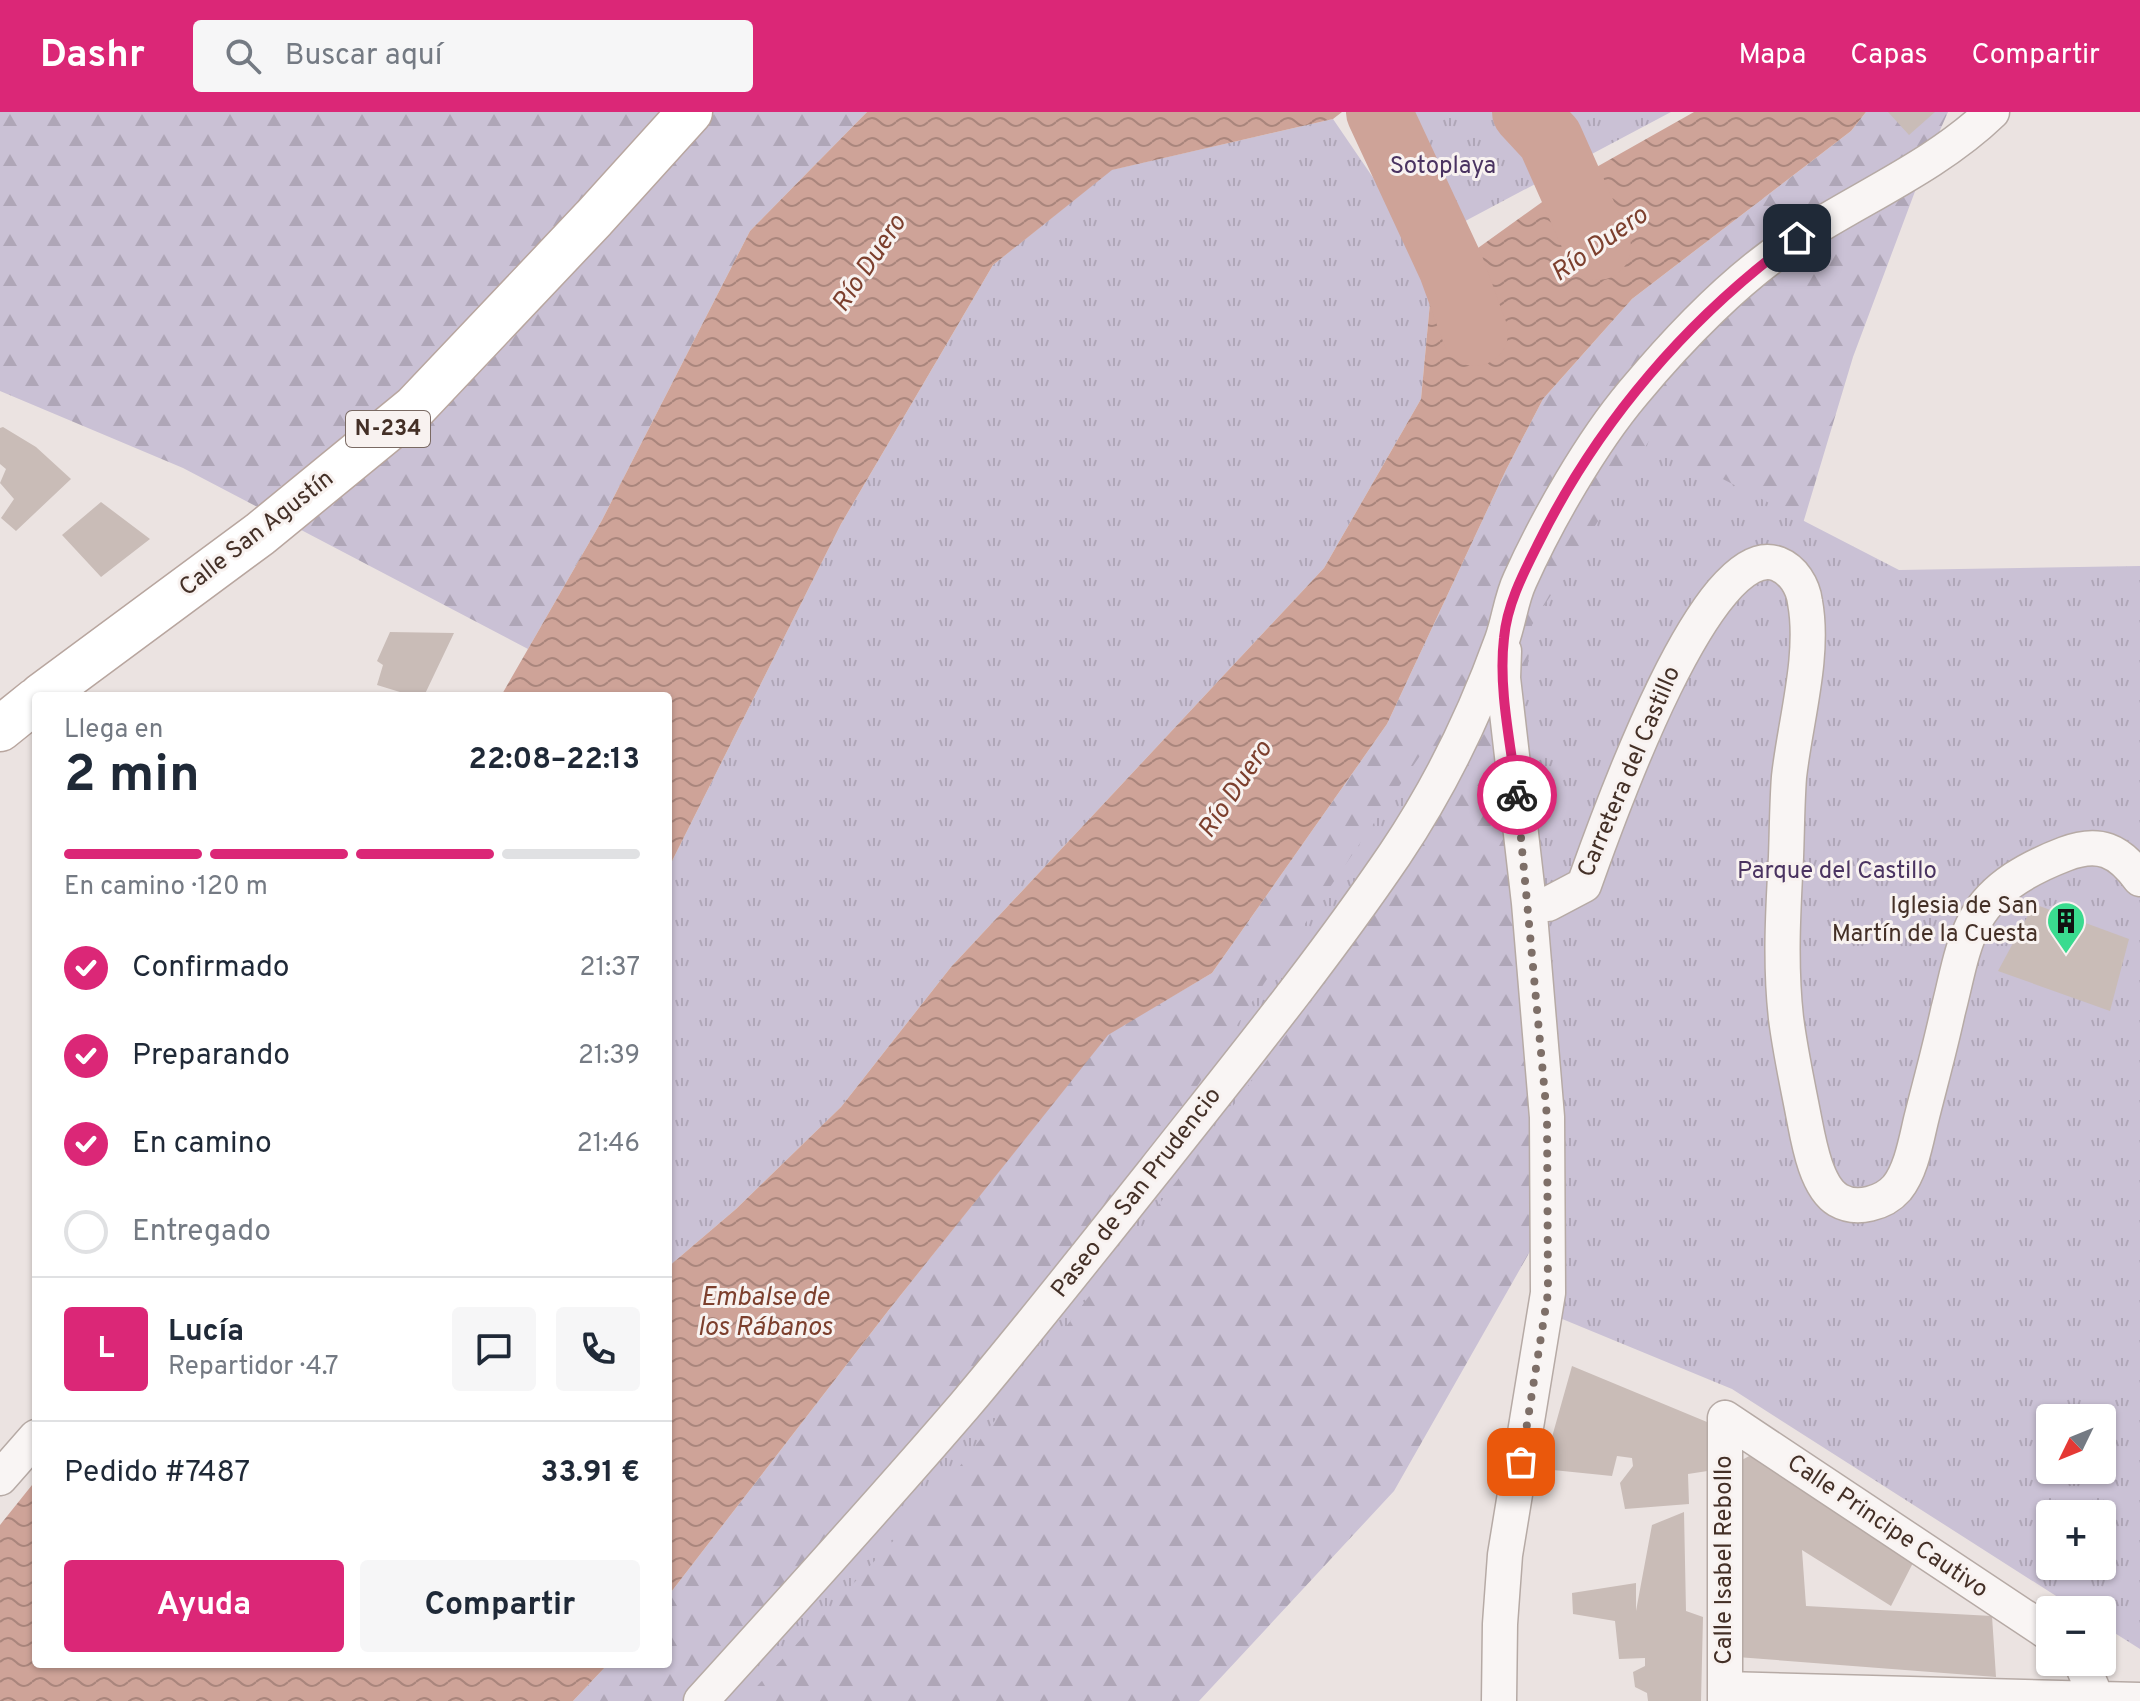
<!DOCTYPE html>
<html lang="es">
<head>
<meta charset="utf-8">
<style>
  :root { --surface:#fff; --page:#f6f6f7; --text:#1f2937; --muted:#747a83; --line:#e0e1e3; --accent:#db2777 }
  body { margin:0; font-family:Overpass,sans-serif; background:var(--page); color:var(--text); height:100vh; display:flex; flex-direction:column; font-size:30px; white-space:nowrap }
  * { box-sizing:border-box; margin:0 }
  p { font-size:26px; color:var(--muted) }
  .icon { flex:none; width:44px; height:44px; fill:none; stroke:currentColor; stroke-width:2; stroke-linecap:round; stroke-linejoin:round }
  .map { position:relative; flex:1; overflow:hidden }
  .drawer { position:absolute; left:32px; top:580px; width:640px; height:976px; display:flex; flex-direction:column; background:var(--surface); border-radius:8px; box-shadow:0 2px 6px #0004 }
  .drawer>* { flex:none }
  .needle { width:52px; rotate:227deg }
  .buttons { position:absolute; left:2036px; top:1292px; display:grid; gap:16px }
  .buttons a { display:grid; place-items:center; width:80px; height:80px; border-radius:8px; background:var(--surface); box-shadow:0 2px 6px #0004; font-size:40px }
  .pin { position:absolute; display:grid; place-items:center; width:68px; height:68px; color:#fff; margin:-34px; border-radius:16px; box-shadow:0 4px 12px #0006 }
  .courier { position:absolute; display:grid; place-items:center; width:80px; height:80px; margin:-40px; border:6px solid #db2777; border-radius:50%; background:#fff; color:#222; box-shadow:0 2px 10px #0007 }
  .headline em { font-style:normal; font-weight:700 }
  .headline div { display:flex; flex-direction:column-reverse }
  .headline { display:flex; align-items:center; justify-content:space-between; height:136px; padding:0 32px }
  h1 { font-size:52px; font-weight:700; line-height:60px }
  .bar { display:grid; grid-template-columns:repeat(4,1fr); gap:12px 8px; align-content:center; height:96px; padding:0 32px }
  .bar i { height:10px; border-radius:6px; background:var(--line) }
  .bar .current { background:var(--accent) }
  .bar p { grid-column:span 4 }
  .line { display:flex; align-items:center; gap:20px; padding:0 32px; border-top:2px solid var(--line) }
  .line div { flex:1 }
  .round { display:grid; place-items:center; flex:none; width:84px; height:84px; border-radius:8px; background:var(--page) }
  ol { padding:0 32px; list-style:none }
  li { display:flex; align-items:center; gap:24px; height:88px }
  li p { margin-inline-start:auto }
  li .icon { padding:8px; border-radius:50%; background:var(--accent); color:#fff; stroke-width:4 }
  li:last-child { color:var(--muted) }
  li i { width:44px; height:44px; border:4px solid var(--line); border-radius:50% }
  .cta { display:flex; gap:16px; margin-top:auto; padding:16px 32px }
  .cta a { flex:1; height:92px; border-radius:8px; background:var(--accent); color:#fff; font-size:32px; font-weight:700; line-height:92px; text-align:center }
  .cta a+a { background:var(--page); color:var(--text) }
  header { display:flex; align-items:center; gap:48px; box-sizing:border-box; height:112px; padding:0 40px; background:var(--accent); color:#fff }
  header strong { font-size:38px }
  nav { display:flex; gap:44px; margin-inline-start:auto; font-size:28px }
  .search { width:560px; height:72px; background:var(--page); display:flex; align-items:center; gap:20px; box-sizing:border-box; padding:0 28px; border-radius:8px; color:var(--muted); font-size:30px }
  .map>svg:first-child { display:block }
</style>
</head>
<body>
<header>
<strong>Dashr</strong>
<div class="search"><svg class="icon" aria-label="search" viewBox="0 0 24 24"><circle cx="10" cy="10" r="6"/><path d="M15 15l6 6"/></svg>Buscar aquí</div>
<nav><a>Mapa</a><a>Capas</a><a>Compartir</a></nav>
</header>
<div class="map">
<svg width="2140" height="1589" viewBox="0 0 2140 1589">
  <defs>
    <pattern id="forest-firs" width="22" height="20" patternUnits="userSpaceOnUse" patternTransform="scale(2)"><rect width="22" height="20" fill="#cac1d5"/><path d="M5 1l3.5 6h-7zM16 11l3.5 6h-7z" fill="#afa6b7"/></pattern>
    <pattern id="park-tufts" width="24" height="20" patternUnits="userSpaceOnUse" patternTransform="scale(2)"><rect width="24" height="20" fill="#cac1d5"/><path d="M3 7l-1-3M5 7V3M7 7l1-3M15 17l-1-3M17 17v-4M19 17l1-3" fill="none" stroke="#afa6b7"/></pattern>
    <pattern id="water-waves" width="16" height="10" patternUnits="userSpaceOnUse" patternTransform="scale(2)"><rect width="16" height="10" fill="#cea398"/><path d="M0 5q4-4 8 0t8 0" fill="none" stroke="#a9857c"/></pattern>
  </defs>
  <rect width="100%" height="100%" fill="#ebe3e1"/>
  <!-- forest -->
  <path fill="url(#forest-firs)" d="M0 0H867L750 119 601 410 528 537 183 356 0 279Z
    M1866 0H1948L1926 50 1853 245 1645 937 1394 1379 1199 1589H573L608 1552H668V1484L888 1199 1108 922 1212 861 1387 612 1506 358 1543 287 1632 187 1851 19Z"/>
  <!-- park -->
  <path fill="url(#park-tufts)" fill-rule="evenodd" d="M1400 0H1671L1422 132 1362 24Z
    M1333 7 1389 89 1432 169 1421 287 1324 456 951 855 841 995 736 1097 668 1155V757L841 412 993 153 1111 58Z
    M1649 329 1899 458 2140 454V1537L2102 1513V1498H2078L1732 1277 1555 1204 1523 598 1532 513ZM2050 1306H2102V1358H2050ZM2050 1402H2102V1454H2050Z
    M1426 635 1442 666 1331 863 1176 1070 944 1375 743 1589H702L1080 1154 1265 870Z"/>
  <!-- water -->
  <path fill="url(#water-waves)" d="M867 0H1342L1333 7 1112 58 993 153 841 412 668 757V584H501L601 410 750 119Z
    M1694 0H1866L1851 19 1632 187 1543 287 1506 358 1387 612 1212 861 1108 923 888 1199 668 1484V1155L736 1097 841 995 951 855 1324 456 1421 287 1432 169 1570 70Z
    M36 1368V1552H608L573 1589H0V1413Z"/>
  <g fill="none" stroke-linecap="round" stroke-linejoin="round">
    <!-- river -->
    <path stroke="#cea398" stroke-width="66" d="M1379 0 1451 155 1475 221
      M1525 0 1550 27 1598 135"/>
  </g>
  <!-- building -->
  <path fill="#c9bcb7" d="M1888 0H1935L1909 23Z
    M3 315 36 335 71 367 16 419 1 406 14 387 0 371 6 357 0 352V316Z
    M101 390 150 427 101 465 62 423Z
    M390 520 454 521 424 584H413L377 573 383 553 377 549Z
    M2034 792 2129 827 2110 899 1998 859Z
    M1572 1254 1707 1310 1714 1358 1688 1362 1689 1392 1625 1397 1620 1371 1633 1354 1632 1346 1617 1344 1612 1364 1543 1357Z
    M1753 1342 1916 1445 1891 1494 1802 1438 1806 1494 1992 1504 1996 1565 1737 1545 1740 1349Z
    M1684 1400 1686 1499 1703 1505 1701 1589H1648L1647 1581 1635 1575 1633 1560 1645 1554V1546L1619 1547 1615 1509 1573 1502 1572 1481 1636 1471V1499L1652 1413Z"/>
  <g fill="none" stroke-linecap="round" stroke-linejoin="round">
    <!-- street casing -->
    <g stroke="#b6aaa5" stroke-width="37">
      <path id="street" d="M1529 791 1548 792 1584 773C1603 720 1706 423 1778 452 1793 458 1803 474 1805 490 1815 544 1795 610 1789 665 1787 692 1787 719 1786 745 1783 799 1780 853 1786 906 1790 938 1797 970 1803 1001 1808 1026 1815 1074 1838 1088 1857 1099 1884 1091 1897 1076 1911 1059 1916 1029 1921 1008 1930 972 1940 936 1948 899 1956 869 1961 834 1976 807 1994 774 2031 755 2065 742 2099 729 2119 738 2140 767
        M1725 1306 2050 1522
        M0 1366 36 1325
        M2081 1550 2096 1585
        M1725 1577 2140 1588
        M701 1589C790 1491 879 1393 965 1293 1030 1216 1092 1137 1155 1058 1237 954 1321 851 1395 742 1440 675 1475 603 1502 528 1509 509 1511 487 1520 468 1547 408 1591 331 1633 281 1678 227 1740 162 1800 125 1864 84 1937 53 1992 0
        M1499 1589 1500 1512 1505 1443 1548 1181 1547 1005 1529 791 1503 566 1504 539
        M1725 1589V1306"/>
    </g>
    <!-- primary casing -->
    <g stroke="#b8a69f" stroke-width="47">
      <path id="primary" d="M41 584 260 422 415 295 594 106 690 0
        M0 617 36 588"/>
    </g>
    <!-- street -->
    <use href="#street" stroke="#f9f5f4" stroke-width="34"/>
    <!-- primary -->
    <use href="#primary" stroke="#fff" stroke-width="44"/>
  </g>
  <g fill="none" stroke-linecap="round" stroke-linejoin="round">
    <!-- done -->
    <path stroke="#7e6f68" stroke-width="8" stroke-dasharray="0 14.4" d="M1517 683 1547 1005 1548 1181 1521 1350"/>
    <!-- route -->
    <path stroke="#db2777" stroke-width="10" d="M1517 683C1511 633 1498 577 1504 526 1507 492 1524 460 1539 430 1599 309 1688 206 1797 126"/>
  </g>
  <!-- icons -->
  <defs>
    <g id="building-pin" transform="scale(2)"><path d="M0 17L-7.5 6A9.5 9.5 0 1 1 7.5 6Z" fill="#3adb8f" stroke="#f8f2f0"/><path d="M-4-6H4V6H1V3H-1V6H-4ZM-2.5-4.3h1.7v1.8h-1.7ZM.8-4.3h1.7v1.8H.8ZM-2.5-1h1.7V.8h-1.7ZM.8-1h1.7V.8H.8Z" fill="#111"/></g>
  </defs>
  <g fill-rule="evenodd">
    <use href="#building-pin" x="2066" y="809"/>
  </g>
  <g text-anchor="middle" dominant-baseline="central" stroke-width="6" stroke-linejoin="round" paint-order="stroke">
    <!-- shield labels -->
    <rect fill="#f8f2f0" stroke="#7a6a63" stroke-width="2" x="346" y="299" width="84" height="36" rx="6"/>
    <g font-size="22" font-weight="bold" fill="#443027">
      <text x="388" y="317">N-234</text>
    </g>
    <!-- park labels -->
    <g font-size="24" fill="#4a3361" stroke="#f8f2f0">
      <text x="1443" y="55">Sotoplaya</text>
      <text x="1837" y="760">Parque del Castillo</text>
    </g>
    <!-- street labels -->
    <g font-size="24" fill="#443027" stroke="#f8f2f0">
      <text transform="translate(257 422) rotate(-38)">Calle San Agustín</text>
      <text transform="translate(1630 660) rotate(-67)">Carretera del Castillo</text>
      <text transform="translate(1137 1081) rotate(-52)">Paseo de San Prudencio</text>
      <text transform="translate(1887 1415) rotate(34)">Calle Principe Cautivo</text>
      <text transform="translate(1725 1448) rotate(-90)">Calle Isabel Rebollo</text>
    </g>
    <!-- poi labels -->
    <g font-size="24" fill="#443027" stroke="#f8f2f0" text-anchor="end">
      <text x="2038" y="795">Iglesia de San<tspan x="2038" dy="28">Martín de la Cuesta</tspan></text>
    </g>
    <!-- water labels -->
    <g font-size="26" font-style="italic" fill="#7c3f2d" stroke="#f8f2f0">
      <text transform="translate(1600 133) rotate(-35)">Río Duero</text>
      <text transform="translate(870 152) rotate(-56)">Río Duero</text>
      <text transform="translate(1236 678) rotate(-56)">Río Duero</text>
      <text x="765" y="1186">Embalse de<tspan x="765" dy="30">los Rábanos</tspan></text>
    </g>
  </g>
</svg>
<div class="buttons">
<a><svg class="needle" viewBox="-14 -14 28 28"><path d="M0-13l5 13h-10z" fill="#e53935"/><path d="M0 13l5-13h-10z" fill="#747a83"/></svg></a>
<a>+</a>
<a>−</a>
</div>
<div class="pin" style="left:1521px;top:1350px;background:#ea580c"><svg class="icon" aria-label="bag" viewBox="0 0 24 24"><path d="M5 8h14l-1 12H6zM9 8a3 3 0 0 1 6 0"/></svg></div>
<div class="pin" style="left:1797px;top:126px;background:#1f2937"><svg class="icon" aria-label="home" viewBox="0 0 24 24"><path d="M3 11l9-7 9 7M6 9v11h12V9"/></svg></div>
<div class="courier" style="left:1517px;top:683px"><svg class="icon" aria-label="bike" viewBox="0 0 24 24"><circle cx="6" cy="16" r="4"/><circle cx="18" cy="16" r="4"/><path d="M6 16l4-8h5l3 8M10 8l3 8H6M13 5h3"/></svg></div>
<section class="drawer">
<div class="headline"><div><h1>2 min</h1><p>Llega en</p></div><em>22:08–22:13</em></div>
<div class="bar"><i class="current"></i><i class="current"></i><i class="current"></i><i></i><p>En camino · 120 m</p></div>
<ol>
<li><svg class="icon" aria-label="check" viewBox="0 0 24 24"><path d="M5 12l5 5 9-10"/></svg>Confirmado<p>21:37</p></li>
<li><svg class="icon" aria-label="check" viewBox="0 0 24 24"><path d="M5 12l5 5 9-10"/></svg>Preparando<p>21:39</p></li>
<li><svg class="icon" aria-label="check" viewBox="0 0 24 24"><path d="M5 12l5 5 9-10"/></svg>En camino<p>21:46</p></li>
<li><i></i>Entregado</li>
</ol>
<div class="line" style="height:144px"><b class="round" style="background:var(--accent);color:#fff">L</b><div><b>Lucía</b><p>Repartidor · 4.7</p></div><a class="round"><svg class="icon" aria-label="chat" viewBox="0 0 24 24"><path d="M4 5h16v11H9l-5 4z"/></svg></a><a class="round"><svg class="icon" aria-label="phone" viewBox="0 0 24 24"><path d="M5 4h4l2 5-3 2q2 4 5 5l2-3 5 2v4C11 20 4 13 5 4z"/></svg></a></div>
<div class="line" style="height:104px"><div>Pedido #7487</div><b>33.91 €</b></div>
<div class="cta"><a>Ayuda</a><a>Compartir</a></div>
</section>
</div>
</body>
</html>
